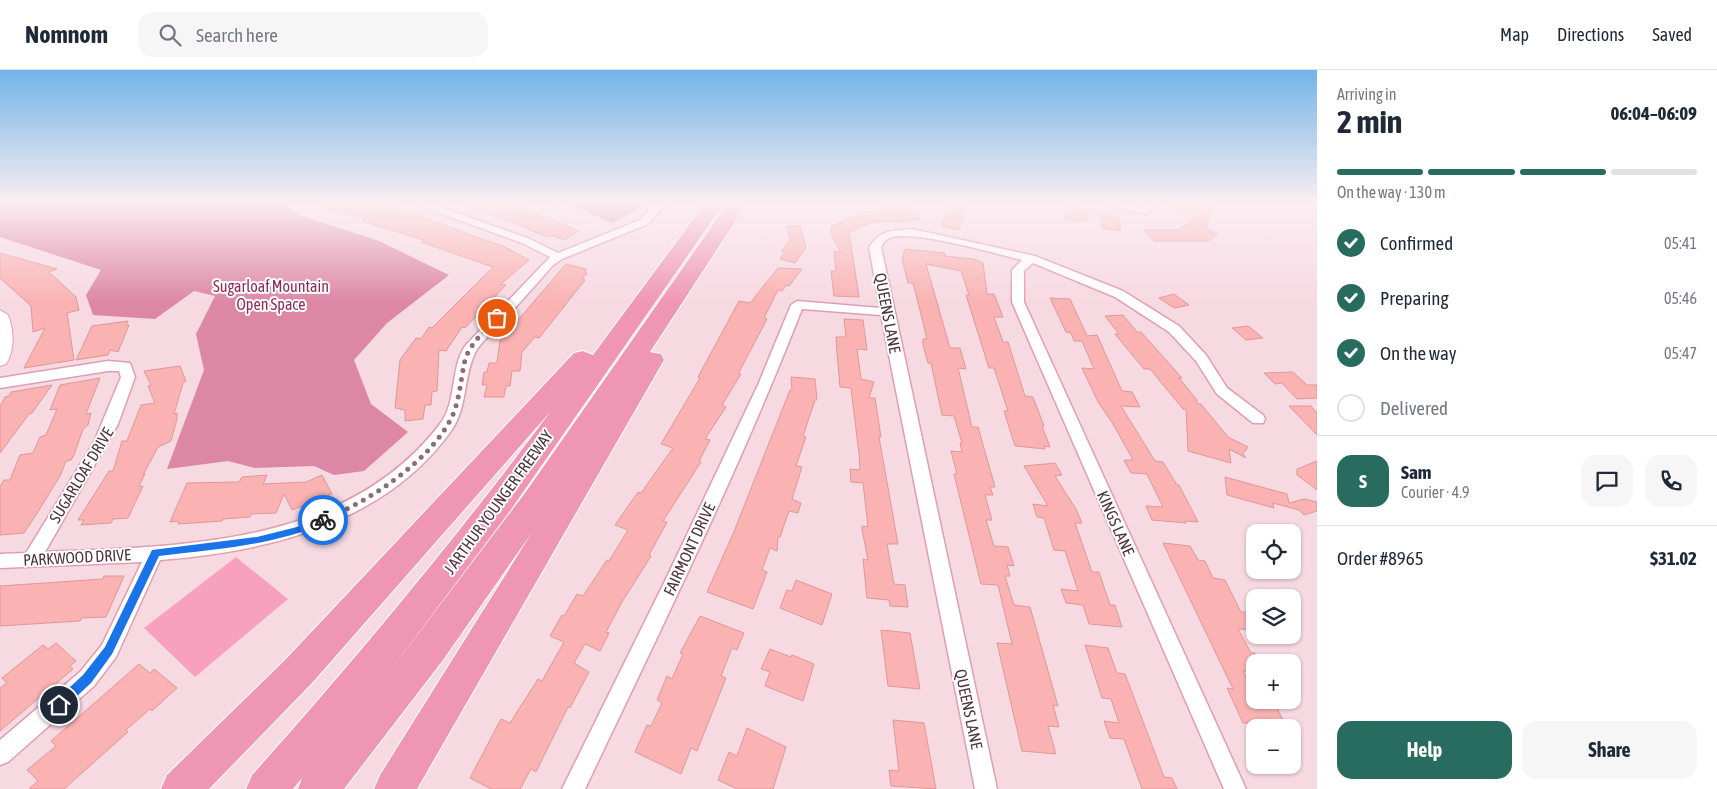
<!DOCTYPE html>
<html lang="en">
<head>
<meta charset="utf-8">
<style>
  :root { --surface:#fff; --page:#f6f6f7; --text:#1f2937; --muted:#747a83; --line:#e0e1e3; --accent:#286c5f }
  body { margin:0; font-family:"Asap Condensed",sans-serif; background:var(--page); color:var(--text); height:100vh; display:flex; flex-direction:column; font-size:19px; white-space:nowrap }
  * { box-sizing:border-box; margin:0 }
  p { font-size:16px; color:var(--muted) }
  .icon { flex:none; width:28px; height:28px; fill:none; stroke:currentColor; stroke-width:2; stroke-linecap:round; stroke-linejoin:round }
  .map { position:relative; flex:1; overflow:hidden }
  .drawer { display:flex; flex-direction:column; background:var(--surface); width:400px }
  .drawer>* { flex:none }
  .tools { position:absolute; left:1246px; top:454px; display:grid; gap:10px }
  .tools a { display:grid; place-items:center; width:55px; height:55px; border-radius:10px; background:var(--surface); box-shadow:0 1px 4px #0004; font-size:25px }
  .pin { position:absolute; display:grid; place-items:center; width:42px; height:42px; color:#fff; margin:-21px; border:2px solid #fff; border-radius:50%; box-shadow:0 1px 5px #0007 }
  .courier { position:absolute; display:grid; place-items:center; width:50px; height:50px; margin:-25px; border:4px solid #1a73e8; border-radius:50%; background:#fff; color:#222; box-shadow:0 1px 6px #0007 }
  .overview em { font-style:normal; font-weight:700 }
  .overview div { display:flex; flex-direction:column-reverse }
  .overview { display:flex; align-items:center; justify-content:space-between; height:85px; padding:0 20px }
  h1 { font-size:32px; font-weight:700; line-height:38px }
  .bar { display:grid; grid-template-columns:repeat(4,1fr); gap:8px 5px; align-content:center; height:60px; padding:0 20px }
  .bar i { height:6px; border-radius:4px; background:var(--line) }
  .bar .on { background:var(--accent) }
  .bar p { grid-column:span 4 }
  .line { display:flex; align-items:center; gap:12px; padding:0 20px; border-top:1px solid var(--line) }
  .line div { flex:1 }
  .round { display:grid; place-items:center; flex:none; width:52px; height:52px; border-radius:15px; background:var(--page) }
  ol { padding:0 20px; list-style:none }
  li { display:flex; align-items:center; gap:15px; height:55px }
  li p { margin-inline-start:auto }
  li .icon { padding:5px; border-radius:50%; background:var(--accent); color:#fff; stroke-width:4 }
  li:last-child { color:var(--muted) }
  li i { width:28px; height:28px; border:2px solid var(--line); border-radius:50% }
  .action { display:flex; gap:10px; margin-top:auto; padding:10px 20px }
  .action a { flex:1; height:58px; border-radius:15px; background:var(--accent); color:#fff; font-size:20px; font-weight:700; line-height:58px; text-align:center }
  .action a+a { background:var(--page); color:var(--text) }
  header { display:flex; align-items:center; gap:30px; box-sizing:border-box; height:70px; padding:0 25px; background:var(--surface); border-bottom:1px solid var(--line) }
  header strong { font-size:24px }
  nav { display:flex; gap:28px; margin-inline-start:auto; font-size:18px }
  .search { width:350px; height:45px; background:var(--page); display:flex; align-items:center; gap:12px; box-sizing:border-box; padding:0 18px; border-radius:15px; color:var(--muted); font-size:19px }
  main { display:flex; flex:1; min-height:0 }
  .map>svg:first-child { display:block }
</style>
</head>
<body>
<header>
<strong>Nomnom</strong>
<div class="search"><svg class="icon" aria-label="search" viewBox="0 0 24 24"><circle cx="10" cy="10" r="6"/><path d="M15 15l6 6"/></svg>Search here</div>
<nav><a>Map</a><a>Directions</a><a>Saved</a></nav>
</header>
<main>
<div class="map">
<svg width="1317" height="719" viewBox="0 0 1317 719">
  <rect width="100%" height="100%" fill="#f7d9e2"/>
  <!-- green -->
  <path fill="#f7a1be" d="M236 487 288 529 195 607 144 558Z"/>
  <!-- forest -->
  <path fill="#dc87a4" d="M0 132H281L299 145 379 171 449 205 387 253 354 290 371 334 408 362 364 401 334 405 314 396 255 398 228 391 167 399 204 300 196 264 215 226 194 221 155 249 93 245 86 225 101 200 0 167Z
    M542 132H644L638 140 611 153 572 135 550 136Z"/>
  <!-- building -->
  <path fill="#fab2b2" stroke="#df9899" d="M320 132H380L505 177 529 190 501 214 506 215 465 258 462 257 446 281 439 280 437 321 432 322 431 335H425L423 349 405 351V340L395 338 400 290 416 268 421 269 429 257 432 258 493 197 421 172 424 170 362 151 366 149 319 136Z
    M460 132H509L579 161 564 170 551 165 548 167Z
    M949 132H967L959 160 942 156Z
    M1173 132H1210L1207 159 1218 164 1208 171H1154L1143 160H1177L1202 144 1172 137Z
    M1066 136 1088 140V149L1080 152 1065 149Z
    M892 137 907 138 920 149 902 152H873L849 162 859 227 834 226 831 201H836L834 181 841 183 832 165 831 156 863 143 874 141 873 140Z
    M1102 145 1120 148V161L1102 158Z
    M787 156H800L806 177 795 193 780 189 785 182 781 181 790 170Z
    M905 179 945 183V186L974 189 983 193 987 224H994L1003 247H994L1003 272H1008L1025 326 1033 327 1044 356H1042L1050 377 1044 376 1045 379 1015 376 1004 341H1008L994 298H989L966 225H969L961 201 926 194 950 278H960L966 299 958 298 972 357H978L995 417H990L993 425H985L992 450H986L994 476 1008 477 1014 496 1007 495 1010 506H1005L1014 535 1030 537 1058 636 1053 635 1059 657 1048 656 1056 684 1022 681 997 573 1012 574 998 515 981 514 954 404H957L951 381 962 382 960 373H962L954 346 942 345 931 293H928L923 275V269H927L919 236 913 213H908L902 189Z
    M0 183 57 199 49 202 76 227 79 240 67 243 74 290 24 298 45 258 33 262 31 236 0 208Z
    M566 194 586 199 585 203H587L582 209 585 210 539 268 535 267 522 282 520 301H512L510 316H506L504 327H484L487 315H482L484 302H487L489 293H497L500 271Z
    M778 198 802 199 789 216 786 215 782 221 778 220 764 248 767 249 738 304H741L722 335 726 337 705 369 710 370 699 391 701 392 663 451 667 452 649 485 651 486 622 532 606 562 609 563 600 581 585 574 574 593 589 602 570 638 568 637 536 702 531 699 520 719H491L470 708 501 649 510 653 538 609 542 611 564 572 550 566 562 545 564 546 577 524 583 526 607 490 609 491 628 460 615 455 638 422 641 423 673 378 661 374 700 308 698 307 739 231 750 233Z
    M1174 224 1189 235 1174 238 1159 228Z
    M1050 228 1070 229 1087 266 1097 265 1122 321 1132 322 1140 337 1121 336 1155 391 1163 392 1177 415H1179L1198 452 1185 451 1186 453 1152 450 1146 436 1163 437 1147 404 1131 403 1124 390H1133L1113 354 1098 332 1082 298 1094 299 1082 271H1074L1071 263 1066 262Z
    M1123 245 1137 262H1141L1182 308H1179L1197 330V334H1201L1228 367 1248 377 1243 384 1246 388 1229 379 1231 393 1188 381 1186 339H1183L1150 299H1144L1115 264H1119L1105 246Z
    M844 249 863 250 867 280 857 279 861 309 874 312 869 328H875L881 367H879L898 474H887L894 514 905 515 908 537 890 536 889 530 867 528 863 489 868 490 862 459V456L868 457 863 413 851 412 850 399 860 400 859 384 851 318 840 317 837 283 836 267H846Z
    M128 251 126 255H129L118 282 110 280 108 285 76 290 92 256Z
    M1248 256 1263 268 1246 270 1232 258Z
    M180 296 186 311 183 313 174 344 177 343V349L171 371 158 377 143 405 145 404 139 416H143L128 448 113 449 111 453 81 455 84 450H78L109 401H113L122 371H127L141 335 155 333 148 316 151 315 144 301Z
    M1293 302 1307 315H1317V328L1297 329 1282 313 1275 314 1264 303Z
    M791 307 815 309 817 330H815L803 366 806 367 796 396 802 397 792 429 801 433 798 443 789 441 780 467H778L777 481 770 478 762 500 767 502 753 539 707 522 733 464 790 320H792Z
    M100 308 86 344 91 343 88 355 83 359 74 385 71 390 66 391 60 406 36 445 24 463 0 465V416L4 410H10L20 385 33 383 40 367 46 365 57 339 50 340 60 315Z
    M52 315 32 343 29 344 0 383V336L5 327 9 326 11 322Z
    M1289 336H1311L1317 343V365Z
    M1317 391V420L1297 405V399Z
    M1055 393 1062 405 1055 406 1076 439 1082 453H1075L1092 502H1099L1110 535H1115L1122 557 1089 554 1083 535 1066 533 1061 519 1078 521 1065 481 1054 480 1044 448 1037 447 1033 434 1048 436 1024 396Z
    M267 405 263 414 306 412 322 405 332 424 292 440 284 424 276 443 251 444 250 447 223 449 222 451 178 454 179 451 170 452 187 413 239 412 242 407Z
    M1225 407 1287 424 1289 433 1304 429 1317 432V441L1304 445 1299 440 1273 433 1274 438 1227 425Z
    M1163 473 1190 476 1198 490 1205 491 1213 508 1225 510 1241 542H1246L1255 558V560L1238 559 1251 583H1255V602L1243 601 1255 625V630H1273L1287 658H1252L1250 653H1243L1227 618 1233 619Z
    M104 506H124L106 547 82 548 80 551 0 556V516L103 509Z
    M796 510 832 524 822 555 780 538 787 520 792 521Z
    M700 546 744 563 737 580 732 578 721 606 726 608 697 681 691 678 681 704 635 682 647 655 651 656 662 633 657 630 667 606 672 609 683 584 680 583Z
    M881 560 910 563 920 619 888 616Z
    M56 573 76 591 70 596 73 599 0 661V618L7 613 2 608 43 575 48 579Z
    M1085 575 1108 578 1117 603 1125 604 1164 707 1172 708 1177 719H1142L1124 669 1110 668 1104 651 1119 653 1111 629 1102 628Z
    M770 579 791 587 792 585 814 594 803 631 765 616 770 602 761 599Z
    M139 594 150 603 154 599 177 618 152 641 150 639 126 660 128 662 64 719H29L38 711 27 700 56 676 51 671Z
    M893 650 924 653 936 719 891 716 889 700 899 701Z
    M747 658 786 677 773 719H737L718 710 729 682 737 686Z"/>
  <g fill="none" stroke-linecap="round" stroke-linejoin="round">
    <!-- minor casing -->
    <g stroke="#e19db3" stroke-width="3">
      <path id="minor" d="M410 132H426L530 169 558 183 640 150 656 132H667L648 154 562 189 553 195C535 216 516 237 497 257 490 265 480 273 475 283 463 308 468 337 451 361 385 454 266 482 160 490L116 587 94 616 8 692 0 695V670L80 602 102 575 142 492 0 498V484L26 483 94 372 121 307 119 301H108L0 318V308L108 291 130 293 135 307 118 354 45 482C183 476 347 476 440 354 457 332 450 299 465 276L550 187 522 173Z
        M1095 132H1117L1141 137 1143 132H1153L1150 141 1145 144Z
        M912 159 1035 186 1123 221 1179 256 1206 285 1227 318 1263 345 1265 349 1263 353H1253L1217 324 1196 291 1169 262 1115 227 1033 193 1024 201V232L1246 719H1224L1012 232V200L1022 190C994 183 917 161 892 167 886 169 884 172 881 177L997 719H975L881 245 802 239C738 403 660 561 585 719H562L665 511 758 315 791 235 797 231 880 238 869 177C882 159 892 161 912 159Z"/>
    </g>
    <!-- tertiary casing -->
    <g stroke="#e19db3" stroke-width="2">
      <path id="tertiary" d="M0 240 8 245C14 260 15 280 6 294L0 296Z"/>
    </g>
    <!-- motorway casing -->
    <g stroke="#fff" stroke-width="2">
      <path id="motorway" d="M706 132H725L510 441 383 610 525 423 729 132H748L650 282 661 284 664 290 417 719H374L380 705 533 461 443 590 344 719H298L302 708 293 719H246L252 705C357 588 457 467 551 341L312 613 209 719H161L167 705 286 589 574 283 583 281 593 285Z"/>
    </g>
    <!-- minor -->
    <use href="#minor" fill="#fff" fill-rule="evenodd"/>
    <!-- tertiary -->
    <use href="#tertiary" fill="#fff" fill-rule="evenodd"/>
    <!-- motorway -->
    <use href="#motorway" fill="#ef96b4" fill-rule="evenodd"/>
  </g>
  <!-- sky -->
  <linearGradient id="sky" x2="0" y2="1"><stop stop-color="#72b4e7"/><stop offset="0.57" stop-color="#fbeef2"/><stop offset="1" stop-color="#fbeef2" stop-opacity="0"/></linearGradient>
  <rect width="1317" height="233" fill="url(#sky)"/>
  <!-- route -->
  <path fill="#1a73e8" d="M323 446 328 450 326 453C270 476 218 479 159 486L112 584 91 613 63 639H55V631L83 605 105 577 152 480 257 467 297 457Z"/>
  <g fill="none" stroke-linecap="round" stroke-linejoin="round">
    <!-- done -->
    <path stroke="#8a6d76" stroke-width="5" stroke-dasharray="0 9" d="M323 450C368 432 435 389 454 342 460 325 461 308 465 290 470 273 486 260 497 248"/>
  </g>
  <g text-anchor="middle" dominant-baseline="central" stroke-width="4" stroke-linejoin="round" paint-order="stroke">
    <!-- park labels -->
    <g font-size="16" fill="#8f2b56" stroke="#fff">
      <text x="271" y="216">Sugarloaf Mountain<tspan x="271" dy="18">Open Space</tspan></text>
    </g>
    <!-- street labels -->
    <g font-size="16" fill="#4f333c" stroke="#fff">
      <text transform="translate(888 243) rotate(79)">QUEENS LANE</text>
      <text transform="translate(81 405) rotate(-59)">SUGARLOAF DRIVE</text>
      <text transform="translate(498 432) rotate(-54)">J ARTHUR YOUNGER FREEWAY</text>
      <text transform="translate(1116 453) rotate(66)">KINGS LANE</text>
      <text transform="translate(689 479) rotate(-65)">FAIRMONT DRIVE</text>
      <text transform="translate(77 487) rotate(-3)">PARKWOOD DRIVE</text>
      <text transform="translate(969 639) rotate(78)">QUEENS LANE</text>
    </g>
  </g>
</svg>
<div class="tools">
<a><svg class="icon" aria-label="locate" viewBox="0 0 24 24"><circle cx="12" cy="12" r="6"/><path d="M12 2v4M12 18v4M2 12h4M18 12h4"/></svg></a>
<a><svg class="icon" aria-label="layers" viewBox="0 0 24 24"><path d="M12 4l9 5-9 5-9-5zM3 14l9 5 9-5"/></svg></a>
<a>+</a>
<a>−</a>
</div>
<div class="pin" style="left:497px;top:248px;background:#ea580c"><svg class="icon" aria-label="bag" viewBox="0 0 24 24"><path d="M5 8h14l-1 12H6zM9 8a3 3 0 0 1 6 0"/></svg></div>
<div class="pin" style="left:59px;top:635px;background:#1f2937"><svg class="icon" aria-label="home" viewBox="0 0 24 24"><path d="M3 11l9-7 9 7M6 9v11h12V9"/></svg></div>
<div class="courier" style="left:323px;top:450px"><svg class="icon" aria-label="bike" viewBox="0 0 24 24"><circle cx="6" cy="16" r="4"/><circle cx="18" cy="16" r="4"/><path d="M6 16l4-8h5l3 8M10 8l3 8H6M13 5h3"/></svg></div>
</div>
<section class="drawer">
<div class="overview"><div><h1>2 min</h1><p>Arriving in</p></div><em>06:04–06:09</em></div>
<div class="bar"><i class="on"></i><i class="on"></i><i class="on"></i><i></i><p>On the way · 130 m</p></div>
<ol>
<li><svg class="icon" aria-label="check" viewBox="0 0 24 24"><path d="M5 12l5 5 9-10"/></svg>Confirmed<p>05:41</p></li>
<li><svg class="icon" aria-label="check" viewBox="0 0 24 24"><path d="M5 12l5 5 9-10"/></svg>Preparing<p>05:46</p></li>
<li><svg class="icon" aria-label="check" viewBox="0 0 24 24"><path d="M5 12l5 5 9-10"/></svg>On the way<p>05:47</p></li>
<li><i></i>Delivered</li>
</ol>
<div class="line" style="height:90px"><b class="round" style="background:var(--accent);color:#fff">S</b><div><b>Sam</b><p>Courier · 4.9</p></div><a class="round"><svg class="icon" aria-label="chat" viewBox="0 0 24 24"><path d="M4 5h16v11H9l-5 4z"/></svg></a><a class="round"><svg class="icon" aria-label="phone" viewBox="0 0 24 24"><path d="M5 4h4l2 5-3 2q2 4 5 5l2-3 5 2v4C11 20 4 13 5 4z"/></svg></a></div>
<div class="line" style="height:65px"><div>Order #8965</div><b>$31.02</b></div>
<div class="action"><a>Help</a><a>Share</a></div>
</section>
</main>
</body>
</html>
